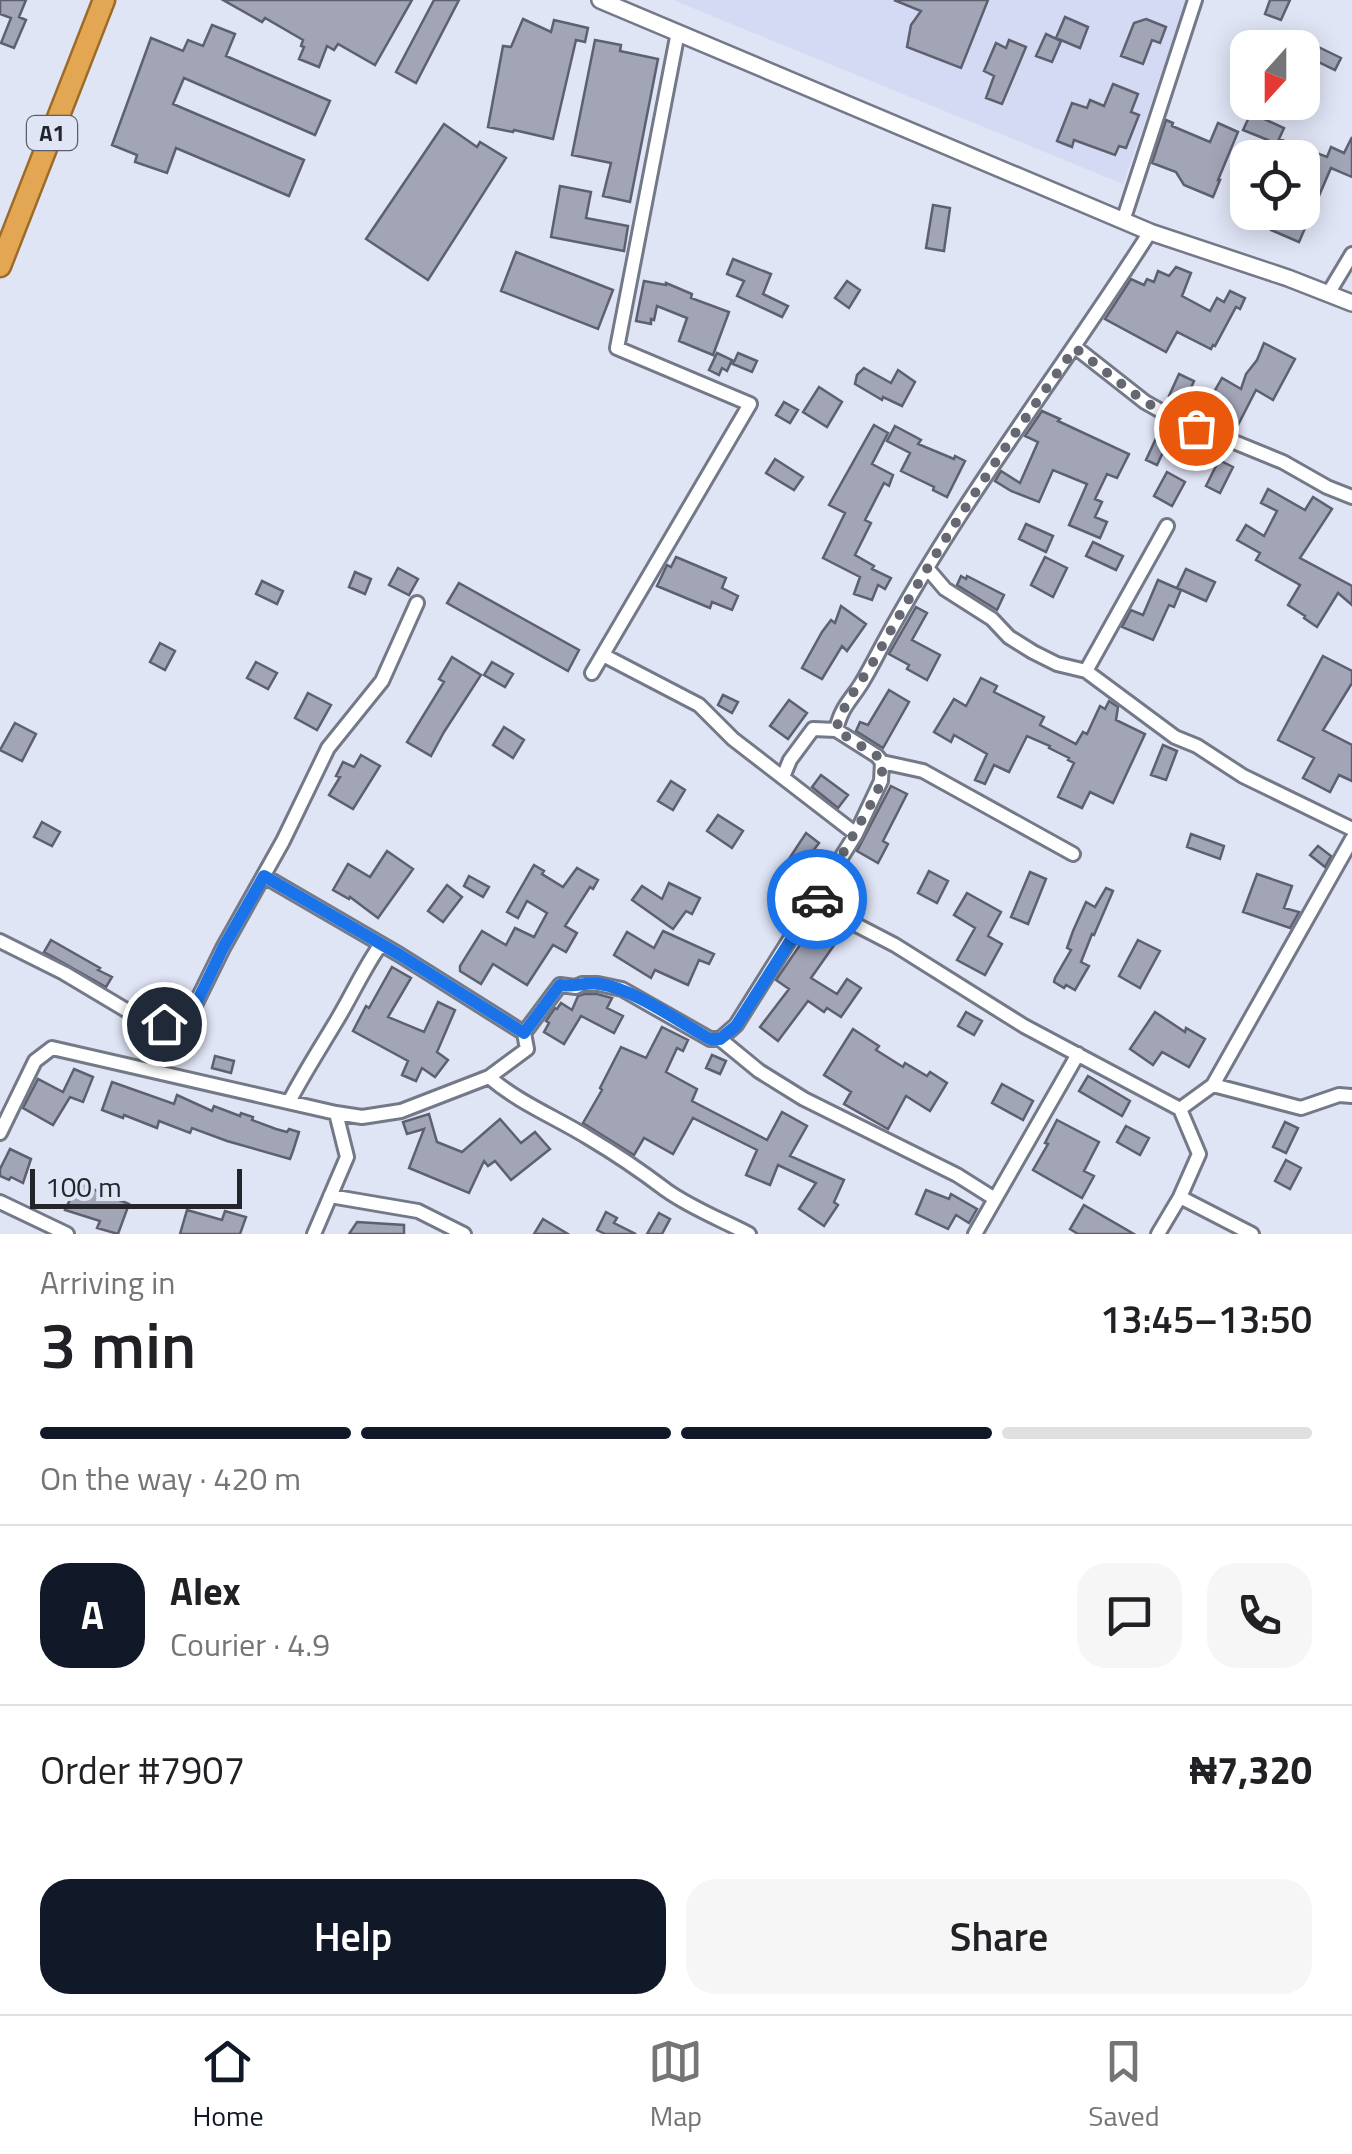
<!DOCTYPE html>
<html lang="en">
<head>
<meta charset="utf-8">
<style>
  :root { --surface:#fff; --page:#f6f6f6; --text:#202124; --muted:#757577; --line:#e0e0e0; --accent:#111827 }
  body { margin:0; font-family:"Titillium Web",sans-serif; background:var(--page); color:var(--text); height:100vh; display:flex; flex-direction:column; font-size:38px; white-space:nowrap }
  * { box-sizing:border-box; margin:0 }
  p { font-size:32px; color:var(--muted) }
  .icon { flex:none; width:55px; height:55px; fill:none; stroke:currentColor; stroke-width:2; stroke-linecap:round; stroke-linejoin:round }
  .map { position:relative; height:1234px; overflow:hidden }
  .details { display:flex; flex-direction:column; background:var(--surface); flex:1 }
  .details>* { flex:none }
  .needle { width:65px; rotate:201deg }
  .buttons { position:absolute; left:1230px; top:30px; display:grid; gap:20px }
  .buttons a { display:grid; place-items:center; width:90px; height:90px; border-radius:20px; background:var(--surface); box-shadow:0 5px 25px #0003; font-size:50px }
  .scale { position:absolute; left:30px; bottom:25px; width:212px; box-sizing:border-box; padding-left:10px; border:5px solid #23252b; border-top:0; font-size:28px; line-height:35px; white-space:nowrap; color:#23252b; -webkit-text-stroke:8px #e0e5f6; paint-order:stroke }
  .pin { position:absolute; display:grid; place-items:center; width:85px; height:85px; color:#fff; margin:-42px; border:5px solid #fff; border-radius:50%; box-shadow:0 2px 10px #0007 }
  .courier { position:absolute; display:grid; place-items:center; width:100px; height:100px; margin:-50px; border:8px solid #1a73e8; border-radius:50%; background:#fff; color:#222; box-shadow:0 2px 12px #0007 }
  .overview em { font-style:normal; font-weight:600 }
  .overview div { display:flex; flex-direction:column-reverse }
  .overview { display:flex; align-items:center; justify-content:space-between; height:170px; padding:0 40px }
  h1 { font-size:65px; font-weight:600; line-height:75px }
  .bar { display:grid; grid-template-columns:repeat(4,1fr); gap:15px 10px; align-content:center; height:120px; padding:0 40px }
  .bar i { height:12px; border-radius:8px; background:var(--line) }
  .bar .on { background:var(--accent) }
  .bar p { grid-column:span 4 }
  .line { display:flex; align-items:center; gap:25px; padding:0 40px; border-top:2px solid var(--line) }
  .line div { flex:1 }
  .round { display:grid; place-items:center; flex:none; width:105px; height:105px; border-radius:30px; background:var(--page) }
  .cta { display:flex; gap:20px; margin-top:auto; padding:20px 40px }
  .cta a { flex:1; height:115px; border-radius:30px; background:var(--accent); color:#fff; font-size:40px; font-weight:600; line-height:115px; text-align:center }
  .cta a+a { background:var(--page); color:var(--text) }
  .dock { display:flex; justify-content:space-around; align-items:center; height:140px; border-top:2px solid var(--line); background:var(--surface); font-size:28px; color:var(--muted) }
  .dock a { display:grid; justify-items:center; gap:5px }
  .dock .on { color:var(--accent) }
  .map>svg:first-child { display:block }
</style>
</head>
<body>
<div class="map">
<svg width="1352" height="1234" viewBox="0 0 1352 1234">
  <rect width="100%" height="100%" fill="#e0e5f6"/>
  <!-- built -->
  <path fill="#d4daf3" d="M673 0H1188L1123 184Z"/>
  <!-- building -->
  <path fill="#a1a5b6" stroke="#5c606f" stroke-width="2.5" d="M0 0H26L19 17 26 20 14 48 1 43 11 18 0 14Z
    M223 0H412L375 65 338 44 334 50 327 46 319 67 299 59 304 47 301 46 303 40 265 18 262 22Z
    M434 0H459L416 83 396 72Z
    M894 0H988L961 68 907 47 911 25 921 11Z
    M1270 0H1290L1281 20 1265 14Z
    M1065 17 1088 27 1080 48 1056 38Z
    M523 19 551 32 554 20 588 28 585 42 576 40 553 139 514 130 513 132 488 127 503 46 511 47Z
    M1146 19 1166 27 1160 43 1152 40 1143 64 1121 56 1134 23Z
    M212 25 235 34 226 56 330 101 315 135 184 78 173 104 304 160 289 196 176 148 167 173 135 162 137 155 112 145 151 38 183 51 188 40 203 46Z
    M1046 34 1061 41 1052 62 1036 56Z
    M1302 39 1341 58 1335 70 1302 54Z
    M595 40 621 45 620 51 658 59 630 202 603 196 611 163 572 155Z
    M1009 40 1026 47 1002 104 986 98 994 76 984 71 996 43 1006 48Z
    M1113 84 1138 94 1131 112 1139 115 1126 148 1119 146 1115 155 1074 140 1072 147 1057 141 1072 103 1087 108 1090 100 1104 106Z
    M1251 113 1284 128 1279 139 1327 157 1331 147 1344 153 1352 137V177L1331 168 1299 242 1271 230 1273 225 1244 212H1302V158H1260L1268 140 1243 130Z
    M1166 120 1173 123 1172 126 1210 142 1218 123 1238 132 1218 180H1220L1213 197 1184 185 1176 172 1152 163Z
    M444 124 477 147 480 142 506 158 428 280 366 239Z
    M560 186 591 192 586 218 628 226 624 251 551 237Z
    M933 205 950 208 944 251 926 248Z
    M516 252 613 290 598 329 501 291Z
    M733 259 771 274 763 294 788 306 782 317 737 296 744 281 727 274Z
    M1176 267 1191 273 1182 296 1210 311 1217 298 1224 302 1230 291 1245 298 1240 309 1236 307 1215 346 1213 345 1211 349 1177 332 1166 352 1105 319 1131 279 1144 285 1147 279 1154 282 1158 271 1169 276Z
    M644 281 666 285V283L692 294 691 298 729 312 713 355 679 341 687 318 657 306 654 320 651 319V324L636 321Z
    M847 281 860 290 849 308 835 298Z
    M1264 343 1295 359 1273 400 1256 390 1238 425 1206 406 1222 378 1241 389 1246 374 1257 360Z
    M717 353 732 360 727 371 722 368 719 375 709 370Z
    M738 353 757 361 752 372 733 364Z
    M864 368 891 383 898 370 915 382 902 406 883 397 882 400 855 384 857 375Z
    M1179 374 1194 381 1184 403 1169 396Z
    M819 387 842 402 827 427 803 412Z
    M784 402 798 410 790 423 776 415Z
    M1042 411 1060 419 1058 421 1129 454 1117 478 1107 474 1095 499 1102 502 1095 517 1107 522 1100 538 1069 525 1087 484 1053 470 1039 502 1011 491 995 481 1001 471 1020 483 1038 442 1025 436Z
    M874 425 888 433 872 464 893 475 889 486 884 483 865 520 871 523 855 555 874 566 872 569 891 578 885 589 878 585 872 600 854 594 860 577 823 558 845 513 829 505Z
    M895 426 921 440 918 444 954 459 955 456 965 461 947 497 933 490 934 487 901 471 910 453 887 441Z
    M1159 432 1170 437 1157 465 1146 460Z
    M775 459 803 477 794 490 766 473Z
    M1219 460 1233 467 1220 493 1206 486Z
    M1167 472 1185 482 1172 506 1154 496Z
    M1268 489 1305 510 1313 497 1332 509 1300 558 1352 586V605L1338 593 1317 627 1304 618 1305 616 1288 605 1300 585 1256 560 1260 553 1237 540 1246 525 1264 536 1277 511 1261 503Z
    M1026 524 1053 536 1046 552 1019 539Z
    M1093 542 1123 556 1116 570 1086 556Z
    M676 557 726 578 722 588 738 596 732 610 712 602 710 608 657 586 667 565 671 567Z
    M1045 557 1067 568 1053 597 1031 585Z
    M398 568 418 579 409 595 389 585Z
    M1186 569 1215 582 1206 601 1177 588Z
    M355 572 371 579 365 594 349 587Z
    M961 576 966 579 967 576 1004 595 997 610 957 585Z
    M1158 580 1181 590 1174 607 1169 605 1153 640 1122 627 1131 610 1143 615Z
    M262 581 283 591 277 604 256 594Z
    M459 583 579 650 568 671 447 603Z
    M841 606 866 624 847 651 842 646 822 679 802 668 822 632 831 620 835 623Z
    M916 607 927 613 912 640 940 655 927 680 907 669 909 665 889 654Z
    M160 643 175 651 165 670 150 662Z
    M1323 656 1352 671V683L1323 730 1352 745V781L1339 775 1330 792 1303 778 1314 758 1278 740Z
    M452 657 481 675 444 732 431 756 407 742 444 682 439 679Z
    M256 662 277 673 268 689 247 678Z
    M492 662 513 674 505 687 484 675Z
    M981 678 997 686 994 692 1044 717 1040 725 1076 744 1083 732 1087 734 1100 706 1105 709 1109 701 1118 707 1116 720 1145 734 1113 803 1090 792 1082 808 1058 797 1074 763 1068 760 1069 758 1049 748 1050 746 1027 736 1009 772 994 765 985 784 975 780 987 754 954 735 951 742 934 732 954 699 966 706Z
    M889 690 909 702 883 748 856 731 860 722 868 725Z
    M308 693 331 705 317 730 295 718Z
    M723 695 738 702 732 713 718 705Z
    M789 700 807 713 788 739 770 726Z
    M15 723 36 734 22 761 0 750Z
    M504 727 524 740 513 758 493 745Z
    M1163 745 1177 751 1166 780 1151 775Z
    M361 755 380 766 353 809 329 795 340 777 336 776 343 762 354 767Z
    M821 775 848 795 838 808 812 787Z
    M671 781 685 790 673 810 658 801Z
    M891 786 907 794 883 841 888 844 878 863 857 851Z
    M718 815 743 831 732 848 707 831Z
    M42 822 60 832 52 846 34 837Z
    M806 833 819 843 810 855 814 858 805 870 789 859Z
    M1191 834 1224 846 1220 859 1187 847Z
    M1318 846 1331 856 1325 867 1310 855Z
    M387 851 413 869 378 918 350 897 349 899 333 890 348 864 370 877Z
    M534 865 544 871 542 874 563 887 577 868 598 880 593 889 590 887 565 926 577 933 566 952 553 945 527 985 493 964 481 984 460 971V966L482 931 506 945 515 928 534 937 547 913 527 901 518 918 507 912Z
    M929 871 948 881 937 903 918 893Z
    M1030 872 1046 879 1028 924 1011 917Z
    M1257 874 1292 886 1284 908 1299 912 1290 928 1243 912Z
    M469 876 489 887 483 897 464 886Z
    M669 883 700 898 692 914 686 911 673 929 632 900 642 886 662 899Z
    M447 885 462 897 443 922 428 911Z
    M1106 888 1113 891 1094 935 1092 934 1081 962 1089 966 1075 990 1066 985 1064 988 1054 982 1055 978 1071 950 1067 948 1073 931 1086 902 1095 907Z
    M967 893 1001 912 988 936 1002 944 985 975 957 960 975 928 954 915Z
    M663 931 714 954 709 964 699 960 688 985 655 970 651 978 614 955 627 932 654 948Z
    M823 931 837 941 811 978 837 994 847 979 861 988 841 1017 827 1008 824 1012 808 1001 778 1041 760 1027 789 989 776 980 804 939 812 945Z
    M51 940 100 968 98 970 112 977 106 987 44 952Z
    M1138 940 1160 951 1140 988 1119 976Z
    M392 967 411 978 388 1017 424 1032 438 1002 455 1010 437 1052 448 1060 435 1077 422 1068 416 1081 402 1075 408 1061 353 1031 366 1006 369 1008Z
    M584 994H597L612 998 607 1008 623 1016 614 1033 581 1016 564 1044 544 1032 549 1023 546 1021 555 1008 557 1009 561 1003 572 1010 578 996Z
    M966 1012 982 1021 974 1035 958 1026Z
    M1155 1012 1185 1032 1186 1028 1205 1039 1189 1067 1162 1052 1153 1065 1130 1049Z
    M662 1027 688 1040 683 1051 677 1048 666 1072 697 1089 692 1101 767 1140 782 1112 807 1126 790 1156 844 1180 834 1202 838 1205 824 1226 799 1209 816 1183 778 1165 770 1185 746 1175 757 1150 693 1118 673 1154 644 1138 634 1155 583 1123 602 1090 600 1088 621 1047 646 1058Z
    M853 1029 879 1046 876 1050 903 1067 905 1063 927 1076 930 1072 947 1083 930 1111 906 1096 888 1129 844 1104 851 1092 824 1075Z
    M152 1039 167 1046 162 1058 147 1051Z
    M712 1055 726 1061 720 1074 706 1068Z
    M215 1056 234 1061 231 1073 212 1068Z
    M74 1069 93 1077 83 1102 70 1097 53 1125 23 1108 38 1079 63 1092Z
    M1088 1076 1130 1101 1122 1116 1079 1091Z
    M112 1082 174 1104 177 1095 212 1111 214 1106 240 1116 241 1113 253 1117 252 1120 276 1129 287 1132 289 1129 299 1132 293 1151 290 1159 227 1141 192 1128 190 1133 159 1121 157 1128 124 1115 123 1118 102 1110Z
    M1002 1084 1033 1101 1023 1120 992 1103Z
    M429 1114 437 1142 462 1152 500 1119 521 1143 535 1132 550 1149 511 1180 495 1161 488 1166 484 1161 469 1193 409 1168 424 1129 407 1134 403 1122Z
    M1057 1120 1099 1142 1084 1171 1094 1176 1082 1198 1033 1170 1048 1144 1045 1143Z
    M1285 1122 1298 1128 1286 1153 1273 1147Z
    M1126 1126 1149 1138 1140 1155 1117 1142Z
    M10 1149 31 1159 23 1183 11 1177 9 1180 0 1176V1169Z
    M1286 1160 1301 1168 1290 1189 1275 1181Z
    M78 1183 129 1204 118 1234 97 1228 100 1221 65 1210Z
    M926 1190 949 1199 951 1194 977 1209 969 1223 956 1215 948 1229 916 1214Z
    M1084 1205 1134 1234H1078L1070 1229Z
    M187 1210 222 1220 225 1211 246 1217 240 1234H180Z
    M606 1212 617 1218 614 1223 636 1234H605L597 1230Z
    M659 1213 670 1219 662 1234H647Z
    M543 1219 568 1234H534Z
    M357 1222 404 1225V1234H349Z"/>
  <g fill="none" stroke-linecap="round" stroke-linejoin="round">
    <!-- minor casing -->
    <g stroke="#747988" stroke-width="18">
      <path id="minor" d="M1123 221 1195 0
        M1328 294 1352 254
        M1075 347 1145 402 1168 415 1283 462 1327 487 1352 497
        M927 568 945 589 992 619 1009 637 1033 652 1057 664 1086 671 1175 737 1197 746 1243 776 1352 829
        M603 655 699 705 733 739 856 834
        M1086 671 1167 526
        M592 673 750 404 617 348 678 32
        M783 777 790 760 813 729 836 730
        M1073 854 923 771 882 762 877 756 836 730C842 706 849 703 861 684 869 671 876 657 883 644 961 500 1062 370 1150 232
        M264 876 400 955 524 1033
        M814 903 895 945 1024 1026 1180 1109 1199 1154 1180 1197 1158 1234
        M0 941 64 973 141 1019 164 1024 182 1019 194 1007 223 948 283 841 328 748 382 681 417 603
        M720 1039 736 1025 856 834 881 781 882 762
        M489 1077C519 1103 555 1117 589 1138 616 1154 641 1171 666 1190 691 1208 722 1220 749 1234
        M1213 1085 1301 1108 1339 1095 1352 1096
        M289 1102C304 1073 321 1047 337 1020 352 995 364 968 381 944
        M1180 1109 1213 1085 1352 839
        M0 1133 35 1061 52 1048 336 1113 362 1117 401 1111 489 1077 527 1049 524 1033 560 985 576 987 582 984H598L622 989 710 1039H720L759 1071 804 1099 957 1175 995 1199
        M330 1196 418 1211 464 1234
        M1180 1197 1252 1234
        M0 1202 67 1234
        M314 1234 347 1157 336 1113
        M975 1234 1078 1054"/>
    </g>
    <!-- tertiary casing -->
    <g stroke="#747988" stroke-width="20">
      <path id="tertiary" d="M600 0 1150 232 1288 278 1352 303"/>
    </g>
    <!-- trunk casing -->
    <g stroke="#9b6b29" stroke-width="25">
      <path id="trunk" d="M0 266 104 0"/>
    </g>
    <!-- minor -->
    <use href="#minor" stroke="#fff" stroke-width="12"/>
    <!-- tertiary -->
    <use href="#tertiary" stroke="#fff" stroke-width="15"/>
    <!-- trunk -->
    <use href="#trunk" stroke="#e3a653" stroke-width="20"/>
  </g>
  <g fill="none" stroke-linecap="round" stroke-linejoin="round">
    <!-- done -->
    <path stroke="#656872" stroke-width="10" stroke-dasharray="0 18" d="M817 899 872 802 882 781V762L877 756 836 730C843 702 862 682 876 657 935 549 1004 447 1075 348L1145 402 1196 428"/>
    <!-- route -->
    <path stroke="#1a73e8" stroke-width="12" d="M164 1024 182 1019 194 1008 223 948 264 876 400 955 524 1033 560 985C575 987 586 982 600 984 634 989 679 1022 710 1039H720L736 1026 817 899"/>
  </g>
  <g text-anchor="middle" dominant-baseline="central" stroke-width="8" stroke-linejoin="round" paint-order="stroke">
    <!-- shield labels -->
    <rect fill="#e0e5f6" stroke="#5c5f68" stroke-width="2.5" x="27" y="116" width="50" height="34" rx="8"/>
    <g font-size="22" font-weight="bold" fill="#23252b">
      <text x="52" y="133">A1</text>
    </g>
  </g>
</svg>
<div class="buttons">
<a><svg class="needle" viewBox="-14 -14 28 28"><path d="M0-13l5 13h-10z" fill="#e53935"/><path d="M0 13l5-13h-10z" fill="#757577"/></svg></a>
<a><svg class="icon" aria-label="locate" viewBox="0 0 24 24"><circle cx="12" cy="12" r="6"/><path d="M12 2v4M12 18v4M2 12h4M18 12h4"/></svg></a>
</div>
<div class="scale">100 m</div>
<div class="pin" style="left:1196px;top:428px;background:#ea580c"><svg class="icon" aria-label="bag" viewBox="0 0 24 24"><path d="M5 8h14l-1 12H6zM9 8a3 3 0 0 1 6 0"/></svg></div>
<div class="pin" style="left:164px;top:1024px;background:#1f2937"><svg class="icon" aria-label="home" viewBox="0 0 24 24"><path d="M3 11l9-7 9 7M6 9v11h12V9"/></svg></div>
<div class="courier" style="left:817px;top:899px"><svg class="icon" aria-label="car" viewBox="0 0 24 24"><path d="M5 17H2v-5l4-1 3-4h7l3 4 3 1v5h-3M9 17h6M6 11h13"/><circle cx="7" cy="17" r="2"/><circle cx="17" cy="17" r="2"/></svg></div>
</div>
<section class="details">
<div class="overview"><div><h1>3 min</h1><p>Arriving in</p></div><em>13:45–13:50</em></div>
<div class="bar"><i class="on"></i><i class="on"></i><i class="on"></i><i></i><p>On the way · 420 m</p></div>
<div class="line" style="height:180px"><b class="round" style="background:var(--accent);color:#fff">A</b><div><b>Alex</b><p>Courier · 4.9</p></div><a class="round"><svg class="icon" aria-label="chat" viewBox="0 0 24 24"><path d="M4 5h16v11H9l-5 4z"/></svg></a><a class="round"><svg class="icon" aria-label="phone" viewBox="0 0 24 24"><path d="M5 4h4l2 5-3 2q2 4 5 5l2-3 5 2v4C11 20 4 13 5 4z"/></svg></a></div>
<div class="line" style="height:130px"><div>Order #7907</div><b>₦7,320</b></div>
<div class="cta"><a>Help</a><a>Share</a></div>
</section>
<nav class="dock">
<a class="on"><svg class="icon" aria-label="home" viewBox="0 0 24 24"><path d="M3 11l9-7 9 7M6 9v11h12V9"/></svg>Home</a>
<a><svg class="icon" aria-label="map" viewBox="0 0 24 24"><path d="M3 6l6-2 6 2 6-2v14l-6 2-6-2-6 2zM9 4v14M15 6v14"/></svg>Map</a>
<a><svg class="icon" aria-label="saved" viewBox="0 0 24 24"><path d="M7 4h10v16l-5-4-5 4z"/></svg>Saved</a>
</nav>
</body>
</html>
